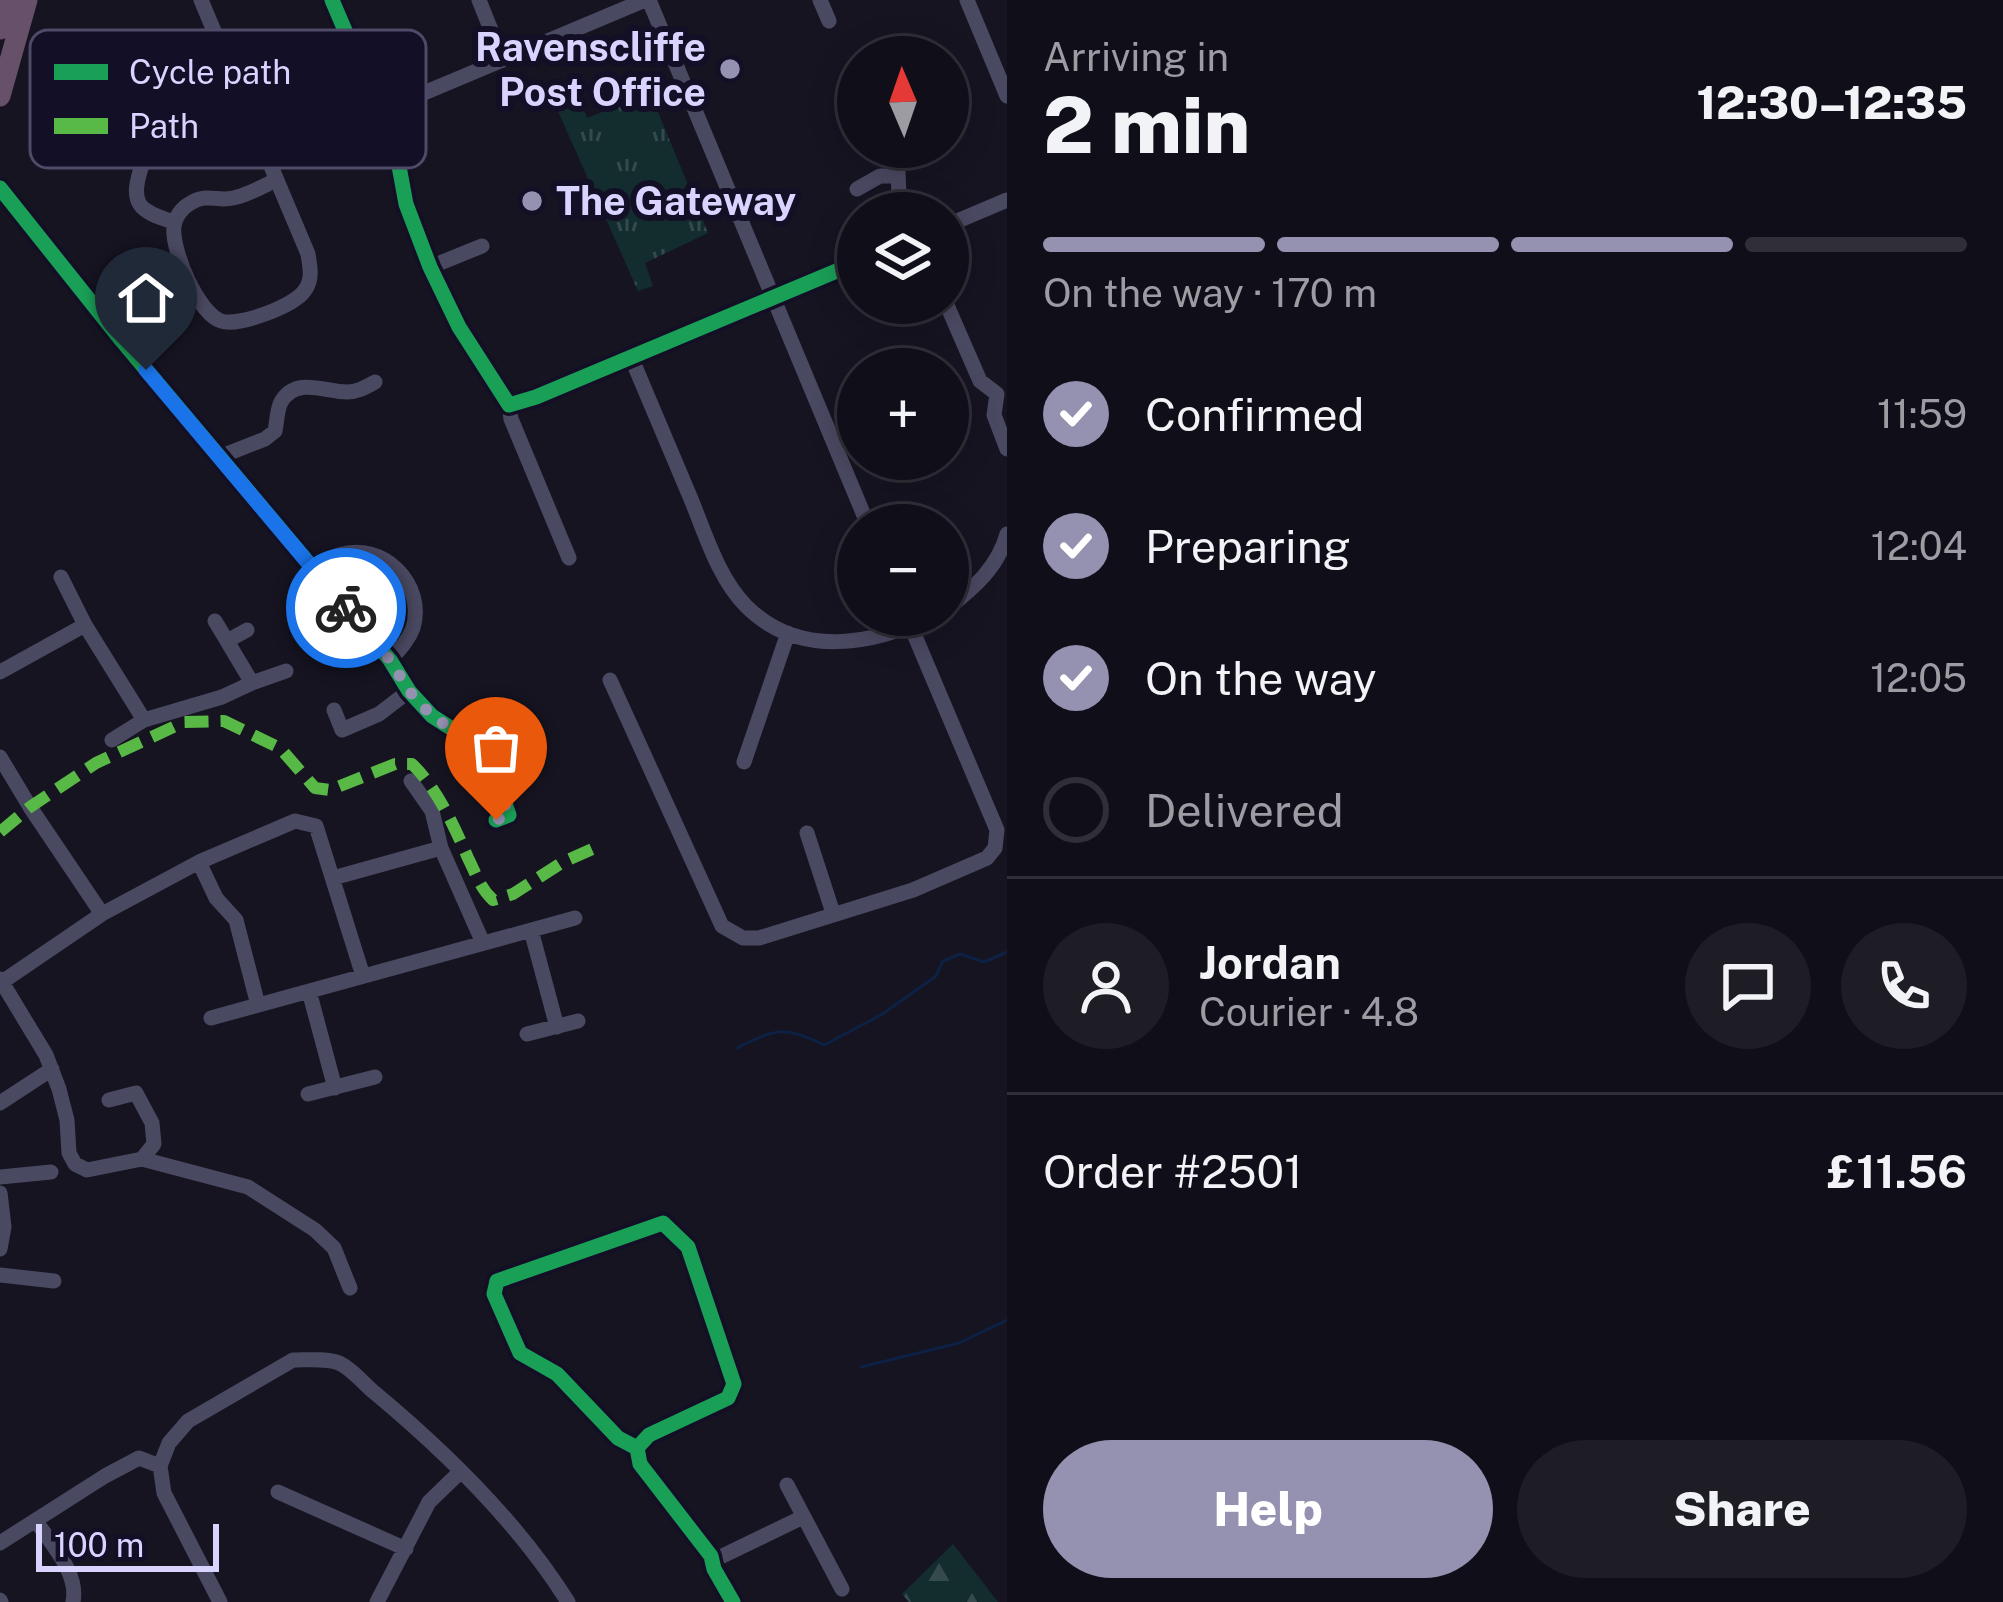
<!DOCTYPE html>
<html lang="en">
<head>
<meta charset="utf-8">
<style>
  :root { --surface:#100f19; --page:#1e1d26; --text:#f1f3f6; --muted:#9c9ca2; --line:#302f38; --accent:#9591b1 }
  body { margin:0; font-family:"Public Sans",sans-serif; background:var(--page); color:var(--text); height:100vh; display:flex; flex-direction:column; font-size:45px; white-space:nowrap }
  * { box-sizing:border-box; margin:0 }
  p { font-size:39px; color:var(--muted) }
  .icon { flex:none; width:66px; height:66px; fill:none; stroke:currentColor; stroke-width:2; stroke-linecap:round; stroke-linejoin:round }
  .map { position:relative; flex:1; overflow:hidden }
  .panel { display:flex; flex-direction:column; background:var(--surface); width:996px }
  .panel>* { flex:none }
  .needle { width:78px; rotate:358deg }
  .buttons { position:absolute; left:837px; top:36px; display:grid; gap:24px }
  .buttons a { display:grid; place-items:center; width:132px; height:132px; border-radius:50%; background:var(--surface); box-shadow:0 6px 30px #0003,0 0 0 3px var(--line); font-size:60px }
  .scale { position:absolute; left:36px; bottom:30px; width:183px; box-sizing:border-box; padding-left:12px; border:6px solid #d9d4ff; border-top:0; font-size:33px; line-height:42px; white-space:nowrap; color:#d9d4ff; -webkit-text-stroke:9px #130f26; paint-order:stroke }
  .pin { position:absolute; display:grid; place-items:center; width:102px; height:102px; color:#fff; margin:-123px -51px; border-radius:50% 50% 50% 0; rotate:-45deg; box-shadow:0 0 12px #0007 }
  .pin .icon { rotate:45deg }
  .courier { position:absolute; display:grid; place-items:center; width:120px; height:120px; margin:-60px; border:9px solid #1a73e8; border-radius:50%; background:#fff; color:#222; box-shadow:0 3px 15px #0007 }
  .summary em { font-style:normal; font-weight:800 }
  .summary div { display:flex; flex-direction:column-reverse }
  .summary { display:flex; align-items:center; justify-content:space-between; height:204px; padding:0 36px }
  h1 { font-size:78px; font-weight:800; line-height:90px }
  .bar { display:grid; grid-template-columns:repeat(4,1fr); gap:18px 12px; align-content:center; height:144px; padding:0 36px }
  .bar i { height:15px; border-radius:9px; background:var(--line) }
  .bar .selected { background:var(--accent) }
  .bar p { grid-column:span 4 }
  .line { display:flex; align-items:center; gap:30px; padding:0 36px; border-top:3px solid var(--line) }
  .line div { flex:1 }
  .round { display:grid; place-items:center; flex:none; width:126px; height:126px; border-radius:63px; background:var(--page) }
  ol { padding:0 36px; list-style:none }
  li { display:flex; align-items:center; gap:36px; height:132px }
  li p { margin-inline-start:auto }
  li .icon { padding:12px; border-radius:50%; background:var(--accent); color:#fff; stroke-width:4 }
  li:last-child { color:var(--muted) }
  li i { width:66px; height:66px; border:6px solid var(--line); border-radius:50% }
  .cta { display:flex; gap:24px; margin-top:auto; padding:24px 36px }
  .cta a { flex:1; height:138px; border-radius:72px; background:var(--accent); color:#fff; font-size:48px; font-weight:800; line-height:138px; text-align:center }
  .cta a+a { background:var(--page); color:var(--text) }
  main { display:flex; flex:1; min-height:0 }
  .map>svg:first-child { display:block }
</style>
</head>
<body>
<main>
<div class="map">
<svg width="1007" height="1602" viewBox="0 0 1007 1602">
  <defs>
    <pattern id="grass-tufts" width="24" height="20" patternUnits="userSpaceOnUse" patternTransform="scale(3)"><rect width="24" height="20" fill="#132c2d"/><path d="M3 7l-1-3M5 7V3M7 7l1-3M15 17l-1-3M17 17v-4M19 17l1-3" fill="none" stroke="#354a4c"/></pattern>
    <pattern id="forest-firs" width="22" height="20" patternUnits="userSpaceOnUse" patternTransform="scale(3)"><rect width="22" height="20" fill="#132c2d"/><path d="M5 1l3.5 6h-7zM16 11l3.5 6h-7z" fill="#354a4c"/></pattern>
  </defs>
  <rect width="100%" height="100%" fill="#161421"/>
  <!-- grass -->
  <path fill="url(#grass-tufts)" d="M576 91 587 118 650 93 708 233 645 263 653 286 638 291 553 100Z"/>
  <!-- forest -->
  <path fill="url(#forest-firs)" d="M953 1544 998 1602H909L902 1594Z"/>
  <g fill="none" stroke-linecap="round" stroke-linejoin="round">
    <!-- stream -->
    <path stroke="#0d2144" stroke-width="3" d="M737 1048C777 1028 784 1026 824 1045L881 1015 936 976 943 961 960 954 984 962 1007 952
      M861 1367 959 1343 1007 1320"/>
    <!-- minor -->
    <path stroke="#4a4962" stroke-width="15" d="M201 0 308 254C310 267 313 279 305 290 295 306 238 327 221 321 198 313 171 250 174 226 175 217 182 208 189 204 207 192 216 202 233 198 248 195 263 186 276 180
      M332 0 396 150 406 204 430 267 459 327 509 405 536 397 858 262
      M479 0 503 60
      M649 0 868 525
      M820 0 829 21
      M967 0 1007 96
      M381 111 645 0
      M897 147 899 197 907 213
      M142 165C129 204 138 211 174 222
      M0 188 122 341 390 660 409 691 432 716 474 743 489 758 509 815 496 820
      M857 189 880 176H897
      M948 225 1007 200
      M430 267 482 246
      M946 303 980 381 997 394
      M631 357C650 402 669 447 688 492 704 529 717 577 746 606 799 659 874 645 934 615
      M997 394 994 415 1007 449
      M509 405 511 419 569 558
      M219 457 265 439 275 431C277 422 277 409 281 402 296 376 325 392 347 392 358 392 366 387 375 382
      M315 571C322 564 329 558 339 555 383 541 426 584 413 628 408 641 399 650 390 660
      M61 577 85 625 144 720
      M948 608C974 588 998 567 1007 534
      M215 621 227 641 247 630
      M227 641 252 683 286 671
      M0 672 85 625
      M610 680 722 926 743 938H759L913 890 987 858 995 848 997 830 906 615
      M334 710 342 730 379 714 409 691
      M112 740 144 720 222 697 252 683
      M0 757 30 807 102 914
      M744 762 788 633
      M411 781 432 811 441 848 483 943
      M807 833 833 913
      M199 862 216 898 236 920 258 1005
      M333 878 441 848
      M531 930 557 1027
      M0 979 46 1055 59 1089 67 1120 69 1153 75 1164 87 1170 142 1159 248 1187 315 1230 334 1248 350 1288
      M2 982 102 914 199 862 295 821 316 826 363 976
      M309 991 335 1088
      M211 1018 575 918
      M527 1034 578 1021
      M308 1094 375 1077
      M109 1100 136 1093 152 1123 154 1144 142 1159
      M0 1103 52 1069
      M0 1177 51 1172
      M0 1193 4 1227 0 1249
      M0 1275 54 1281
      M637 1448 618 1438 557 1374 520 1353 494 1294 497 1281 663 1223 688 1247 734 1384 728 1398 649 1435 637 1448 640 1464 711 1556 714 1569 733 1602
      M787 1485 842 1589
      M278 1492 406 1549
      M36 1521C51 1544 79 1573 73 1602
      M0 1543 105 1476 139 1458 160 1466
      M712 1561 803 1517
      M0 1600 1 1602
      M220 1602 164 1493 160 1466 169 1443 188 1421 293 1360C307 1360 326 1358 339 1363 351 1368 364 1384 375 1393 447 1453 518 1522 568 1602
      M377 1602 429 1502 460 1472"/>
    <!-- highway -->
    <path stroke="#67516a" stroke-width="21" d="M0 29 8 0
      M0 96 27 0"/>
    <!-- quiet -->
    <path stroke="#58b947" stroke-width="12" stroke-dasharray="24 12" stroke-linecap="butt" d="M0 832 30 807 96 763 184 722 224 721 280 748 315 788 330 790 395 764H412C437 788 454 826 468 858 476 874 480 888 493 900L513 894 563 862 599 846"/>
    <!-- cycleway casing -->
    <g stroke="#130f26" stroke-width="22">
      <path id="cycleway" d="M332 0 396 150 406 204 430 267 459 327 509 405 536 397 858 262
        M0 188 122 341 390 660 409 691 432 716 474 743 489 758 509 815 496 820
        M637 1448 618 1438 557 1374 520 1353 494 1294 497 1281 663 1223 688 1247 734 1384 728 1398 649 1435 637 1448 640 1464 711 1556 714 1569 733 1602"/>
    </g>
    <!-- cycleway -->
    <use href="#cycleway" stroke="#1a9f57" stroke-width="15"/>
  </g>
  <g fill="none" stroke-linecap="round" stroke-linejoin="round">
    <!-- done -->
    <path stroke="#9591b1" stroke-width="12" stroke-dasharray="0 21.6" d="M346 608 390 660 409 691 432 716 474 743 489 758 509 815 496 820"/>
    <!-- route -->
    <path stroke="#1a73e8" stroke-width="15" d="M146 370 346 608"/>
  </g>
  <!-- markers -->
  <g fill="#9591b1" stroke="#130f26" stroke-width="4.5">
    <circle cx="730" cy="69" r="12"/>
    <circle cx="532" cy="201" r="12"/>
  </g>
  <g text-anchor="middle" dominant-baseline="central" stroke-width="12" stroke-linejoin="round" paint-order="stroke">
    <!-- poi labels -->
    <g font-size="39" font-weight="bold" fill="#d9d4ff" stroke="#130f26" text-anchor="end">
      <text x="706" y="47">Ravenscliffe<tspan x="706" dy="45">Post Office</tspan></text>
      <text x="556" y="201" text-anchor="start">The Gateway</text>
    </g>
  </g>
  <!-- legend -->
  <rect x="30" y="30" width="396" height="138" rx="18" fill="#130f26" stroke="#4e4a67" stroke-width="3"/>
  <rect x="54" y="64" width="54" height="16" fill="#1a9f57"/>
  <rect x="54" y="118" width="54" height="16" fill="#58b947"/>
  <g font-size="33" fill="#d9d4ff">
    <text x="129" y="84">Cycle path</text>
    <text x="129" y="138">Path</text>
  </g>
</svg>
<div class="buttons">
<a><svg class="needle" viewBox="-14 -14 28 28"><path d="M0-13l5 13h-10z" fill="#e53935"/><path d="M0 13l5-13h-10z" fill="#9c9ca2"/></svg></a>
<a><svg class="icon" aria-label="layers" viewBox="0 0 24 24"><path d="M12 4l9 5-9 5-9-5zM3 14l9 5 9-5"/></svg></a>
<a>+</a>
<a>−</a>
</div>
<div class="scale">100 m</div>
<div class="pin" style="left:496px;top:820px;background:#ea580c"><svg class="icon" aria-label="bag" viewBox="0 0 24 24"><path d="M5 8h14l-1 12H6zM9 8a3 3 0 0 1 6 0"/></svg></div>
<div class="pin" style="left:146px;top:370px;background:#1f2937"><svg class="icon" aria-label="home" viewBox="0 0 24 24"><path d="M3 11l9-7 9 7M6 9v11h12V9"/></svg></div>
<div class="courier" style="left:346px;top:608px"><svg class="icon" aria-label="bike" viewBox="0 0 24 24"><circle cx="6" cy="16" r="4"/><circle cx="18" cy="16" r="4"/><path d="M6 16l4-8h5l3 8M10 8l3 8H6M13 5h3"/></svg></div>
</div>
<section class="panel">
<div class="summary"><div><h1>2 min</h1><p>Arriving in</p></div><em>12:30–12:35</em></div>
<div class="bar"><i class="selected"></i><i class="selected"></i><i class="selected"></i><i></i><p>On the way · 170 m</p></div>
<ol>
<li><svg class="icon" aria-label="check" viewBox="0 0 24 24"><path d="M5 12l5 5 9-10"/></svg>Confirmed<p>11:59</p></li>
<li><svg class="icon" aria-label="check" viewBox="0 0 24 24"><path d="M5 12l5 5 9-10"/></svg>Preparing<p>12:04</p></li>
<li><svg class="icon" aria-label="check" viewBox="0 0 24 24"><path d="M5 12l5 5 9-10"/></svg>On the way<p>12:05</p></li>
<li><i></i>Delivered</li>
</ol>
<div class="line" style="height:216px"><a class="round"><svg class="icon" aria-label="person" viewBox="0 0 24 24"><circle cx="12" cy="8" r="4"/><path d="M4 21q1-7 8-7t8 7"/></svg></a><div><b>Jordan</b><p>Courier · 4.8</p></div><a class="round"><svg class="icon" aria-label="chat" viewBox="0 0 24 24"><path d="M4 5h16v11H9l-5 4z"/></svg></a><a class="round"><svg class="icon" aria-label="phone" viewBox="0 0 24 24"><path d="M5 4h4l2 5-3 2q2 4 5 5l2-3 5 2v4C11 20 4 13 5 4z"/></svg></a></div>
<div class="line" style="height:156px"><div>Order #2501</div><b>£11.56</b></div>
<div class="cta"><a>Help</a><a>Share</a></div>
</section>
</main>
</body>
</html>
